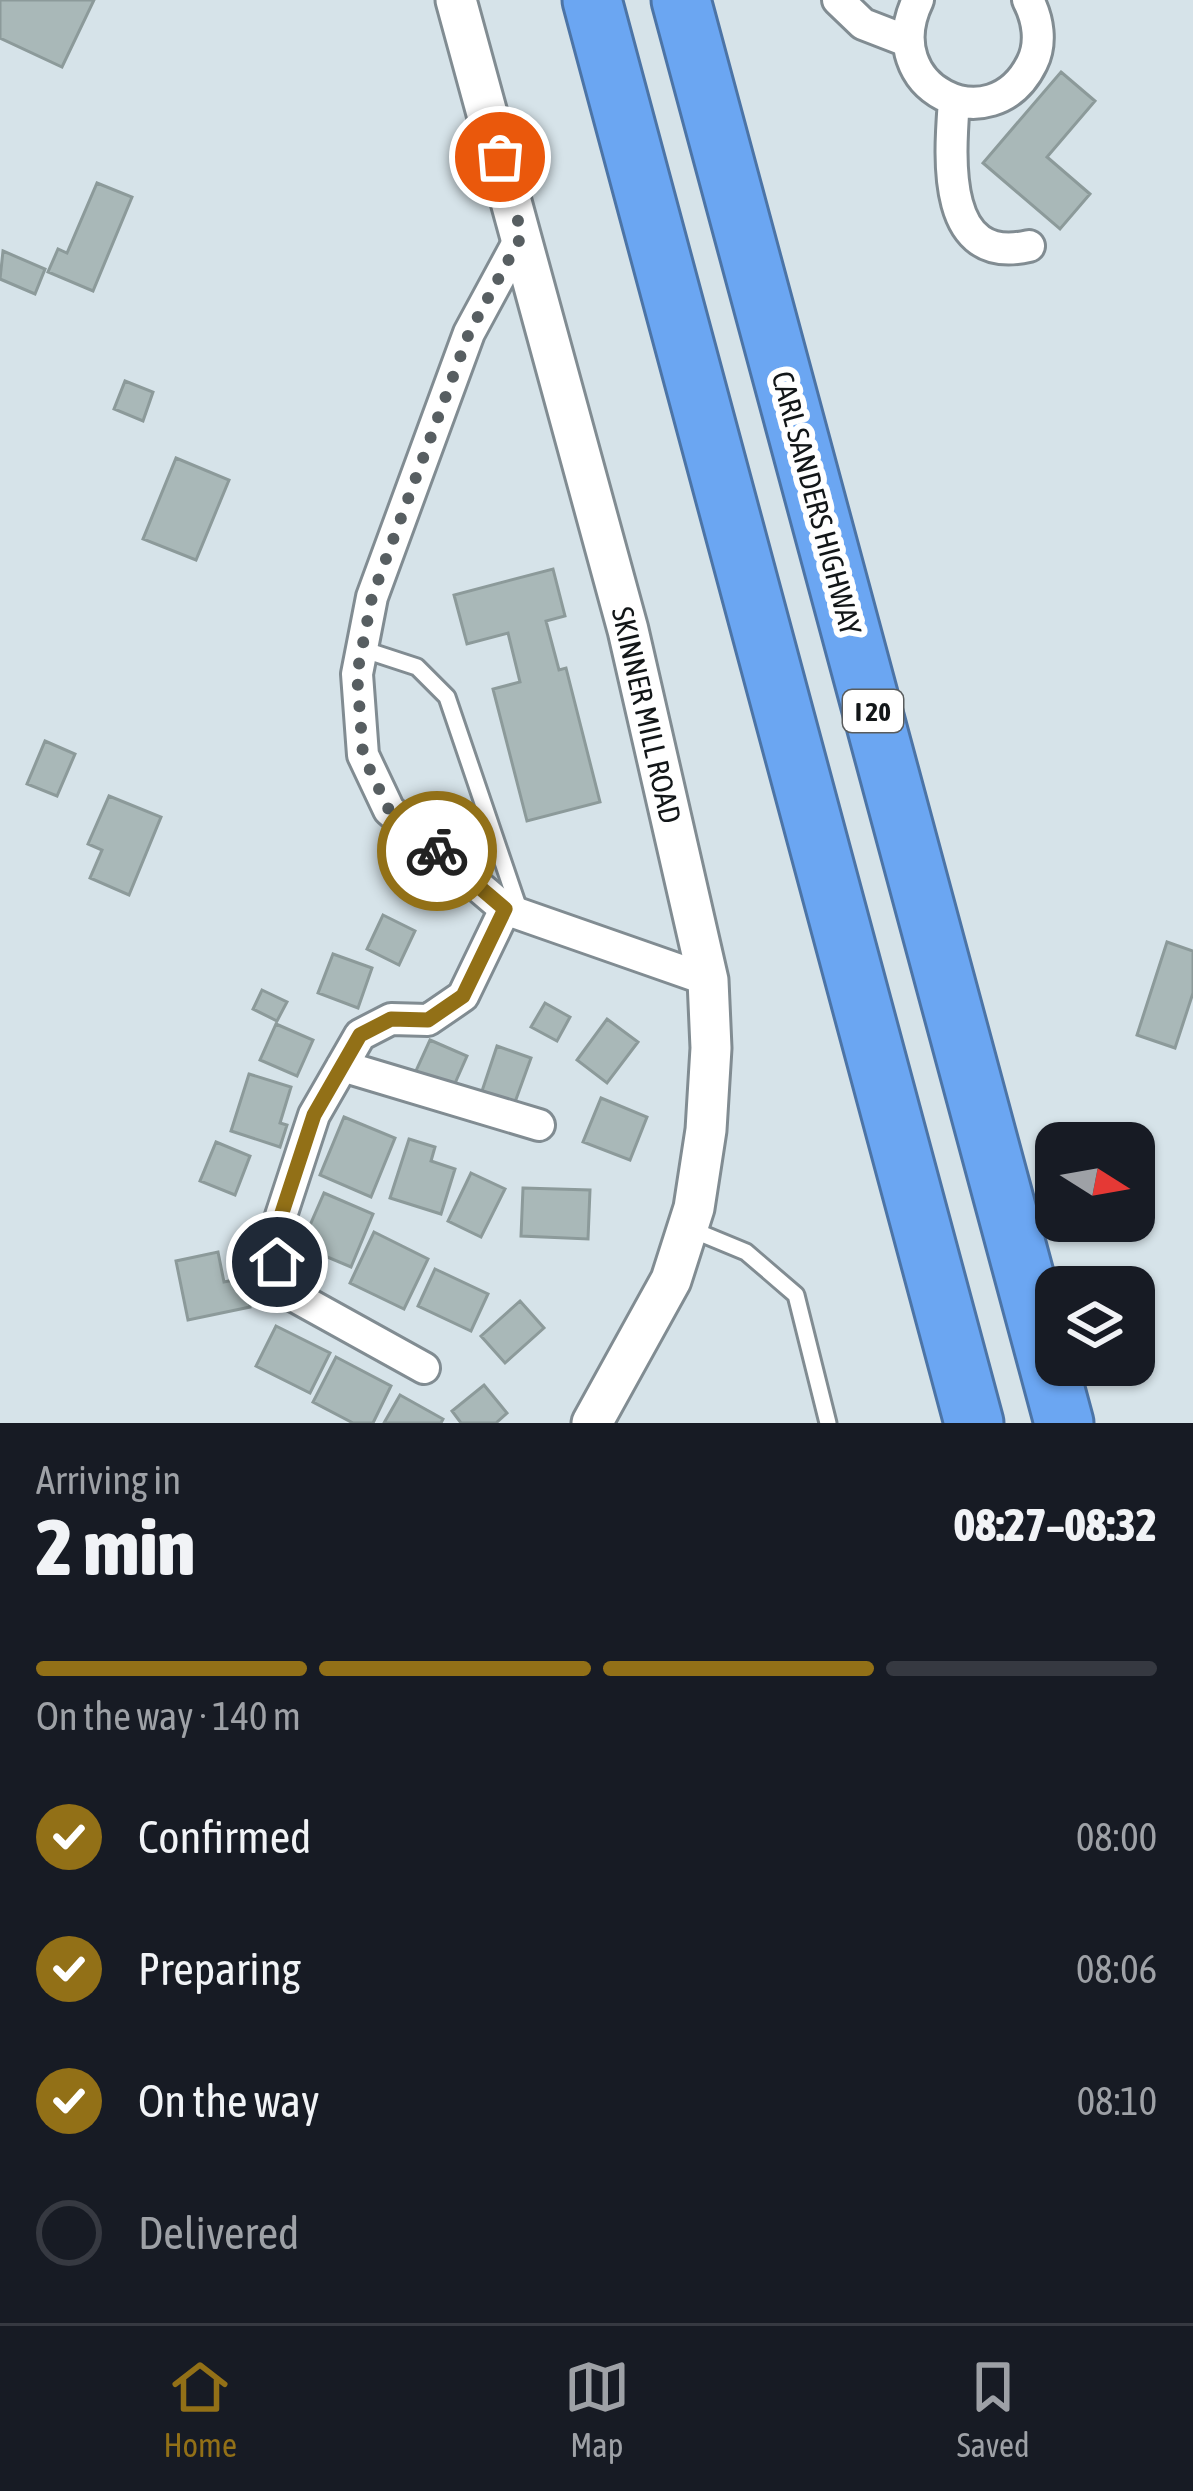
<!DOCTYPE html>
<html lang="en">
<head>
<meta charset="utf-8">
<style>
  :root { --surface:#171b24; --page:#242831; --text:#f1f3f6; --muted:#9ea1a6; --line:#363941; --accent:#927017 }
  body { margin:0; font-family:"Asap Condensed",sans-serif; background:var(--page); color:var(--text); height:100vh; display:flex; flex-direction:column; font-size:45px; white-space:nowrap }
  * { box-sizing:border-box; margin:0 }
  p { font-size:39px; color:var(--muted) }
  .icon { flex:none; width:66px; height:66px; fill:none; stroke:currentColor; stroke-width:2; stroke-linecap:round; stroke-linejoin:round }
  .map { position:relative; height:1423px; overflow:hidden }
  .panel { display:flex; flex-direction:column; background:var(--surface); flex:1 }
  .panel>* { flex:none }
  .needle { width:78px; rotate:101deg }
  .controls { position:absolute; left:1035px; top:1122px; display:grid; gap:24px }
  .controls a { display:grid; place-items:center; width:120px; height:120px; border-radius:24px; background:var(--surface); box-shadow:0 3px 9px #0004; font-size:60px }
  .pin { position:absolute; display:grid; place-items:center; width:102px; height:102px; color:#fff; margin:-51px; border:6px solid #fff; border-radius:50%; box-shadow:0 3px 12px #0007 }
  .courier { position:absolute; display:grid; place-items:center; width:120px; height:120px; margin:-60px; border:9px solid #927017; border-radius:50%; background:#fff; color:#222; box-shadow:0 3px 15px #0007 }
  .head em { font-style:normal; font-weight:800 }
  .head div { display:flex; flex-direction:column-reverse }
  .head { display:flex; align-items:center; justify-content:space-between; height:204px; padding:0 36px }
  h1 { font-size:78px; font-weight:800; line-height:90px }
  .bar { display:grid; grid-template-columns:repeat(4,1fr); gap:18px 12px; align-content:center; height:144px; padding:0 36px }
  .bar i { height:15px; border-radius:9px; background:var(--line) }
  .bar .current { background:var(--accent) }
  .bar p { grid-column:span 4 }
  ol { padding:0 36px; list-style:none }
  li { display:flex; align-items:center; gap:36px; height:132px }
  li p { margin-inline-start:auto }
  li .icon { padding:12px; border-radius:50%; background:var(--accent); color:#fff; stroke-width:4 }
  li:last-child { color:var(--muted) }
  li i { width:66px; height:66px; border:6px solid var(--line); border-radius:50% }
  .tab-bar { display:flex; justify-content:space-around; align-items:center; height:168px; border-top:3px solid var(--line); background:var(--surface); font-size:33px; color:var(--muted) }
  .tab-bar a { display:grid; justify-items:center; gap:6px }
  .tab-bar .current { color:var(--accent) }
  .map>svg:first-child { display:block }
</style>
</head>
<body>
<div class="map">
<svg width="1193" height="1423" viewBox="0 0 1193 1423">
  <rect width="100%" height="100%" fill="#d6e3e9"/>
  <!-- building -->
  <path fill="#a9b8b8" stroke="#8c9a9a" stroke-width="3" d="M0 0H94L62 67 0 38Z
    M1061 72 1095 101 1047 157 1090 194 1060 229 983 163Z
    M97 183 132 197 93 291 48 272 58 249 67 253Z
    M3 251 45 269 35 294 0 279Z
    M125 381 153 392 143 421 114 409Z
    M176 458 229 480 196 560 143 539Z
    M553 569 565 616 546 621 559 670 566 668 600 802 527 821 493 689 520 682 508 633 467 644 454 595Z
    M45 741 75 754 57 796 27 784Z
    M109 796 161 817 129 895 90 878 102 850 88 844Z
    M383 915 415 931 399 965 367 949Z
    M1167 942 1193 951V993L1175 1048 1137 1035Z
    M333 954 372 968 358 1008 318 993Z
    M262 990 287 1002 277 1021 253 1009Z
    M545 1003 570 1017 557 1041 531 1027Z
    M607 1019 638 1042 607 1083 577 1060Z
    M276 1024 313 1040 297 1076 260 1060Z
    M430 1040 467 1056 452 1090 415 1073Z
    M497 1046 531 1058 515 1102 482 1091Z
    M249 1074 291 1087 280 1123 287 1125 280 1147 231 1131Z
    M601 1098 647 1117 630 1160 583 1142Z
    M344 1117 395 1138 371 1197 320 1175Z
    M409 1139 435 1147 431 1161 455 1169 441 1214 390 1198Z
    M216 1142 250 1156 235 1195 200 1181Z
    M471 1173 505 1189 481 1237 448 1221Z
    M523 1188 590 1190 588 1239 521 1236Z
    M324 1193 373 1214 351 1267 301 1246Z
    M374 1232 428 1259 404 1309 350 1283Z
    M218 1252 224 1282 244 1278 250 1307 188 1320 176 1261Z
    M435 1269 488 1294 471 1331 418 1306Z
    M520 1301 544 1328 505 1363 481 1336Z
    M276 1326 330 1353 310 1393 256 1366Z
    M336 1357 391 1386 373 1423H353L313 1402Z
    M484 1385 507 1413 496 1423H461L452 1411Z
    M400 1395 443 1419 441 1423H384Z"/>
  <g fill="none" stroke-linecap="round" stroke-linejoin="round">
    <!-- service casing -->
    <g stroke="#818c92" stroke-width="21">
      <path id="service" d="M362 649 417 667 447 697 520 912
        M688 1228 746 1252 796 1295 828 1423"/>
    </g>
    <!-- minor casing -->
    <g stroke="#818c92" stroke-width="36">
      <path id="minor" d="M838 0 863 24 907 41
        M918 0C875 88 992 145 1032 63 1042 43 1038 19 1028 0
        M954 100C950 155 940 267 1029 246
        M522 235 469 333 372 597 357 674 363 755 389 810 505 909 708 980
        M342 1066 539 1125
        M424 1368 294 1296 277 1262V1228L314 1115 360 1035 391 1019 428 1020 463 996 505 909"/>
    </g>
    <!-- tertiary casing -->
    <g stroke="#818c92" stroke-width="45">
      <path id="tertiary" d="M456 0 628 630 708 980 711 1048 706 1130 694 1208 671 1280 592 1423"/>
    </g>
    <!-- motorway casing -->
    <g stroke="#4c74a6" stroke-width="63">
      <path id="motorway" d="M592 0 974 1423
        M681 0 1064 1423"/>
    </g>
    <!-- service -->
    <use href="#service" stroke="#fff" stroke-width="15"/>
    <!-- minor -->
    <use href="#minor" stroke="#fff" stroke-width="30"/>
    <!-- tertiary -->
    <use href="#tertiary" stroke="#fff" stroke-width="39"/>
    <!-- motorway -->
    <use href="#motorway" stroke="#6ba6f2" stroke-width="57"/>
  </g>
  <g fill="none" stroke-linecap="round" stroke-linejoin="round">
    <!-- done -->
    <path stroke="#575e61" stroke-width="12" stroke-dasharray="0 21.6" d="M437 851 389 810 363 755 357 674 372 597 469 333 522 235 500 157"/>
    <!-- route -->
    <path stroke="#927017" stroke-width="15" d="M277 1262V1228L314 1115 360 1035 391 1019 428 1020 463 996 505 909 437 851"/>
  </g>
  <g text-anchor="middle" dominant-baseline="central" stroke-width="12" stroke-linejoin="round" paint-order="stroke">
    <!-- shield labels -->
    <rect fill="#fff" stroke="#595c5d" stroke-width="3" x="843" y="690" width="60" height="42" rx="9"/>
    <g font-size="27" font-weight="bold" fill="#121618">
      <text x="873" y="711">I 20</text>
    </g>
    <!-- street labels -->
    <g font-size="30" fill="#121618" stroke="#fff">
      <text transform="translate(817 503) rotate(75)">CARL SANDERS HIGHWAY</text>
      <text transform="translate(647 715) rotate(77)">SKINNER MILL ROAD</text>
    </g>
  </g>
</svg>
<div class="controls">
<a><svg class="needle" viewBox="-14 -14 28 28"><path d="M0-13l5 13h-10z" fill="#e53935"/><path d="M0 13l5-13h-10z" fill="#9ea1a6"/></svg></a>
<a><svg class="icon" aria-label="layers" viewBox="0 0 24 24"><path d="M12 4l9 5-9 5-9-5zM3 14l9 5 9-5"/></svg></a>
</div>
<div class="pin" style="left:500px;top:157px;background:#ea580c"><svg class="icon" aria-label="bag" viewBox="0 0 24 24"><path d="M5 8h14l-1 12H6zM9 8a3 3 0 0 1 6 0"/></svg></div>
<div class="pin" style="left:277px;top:1262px;background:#1f2937"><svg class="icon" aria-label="home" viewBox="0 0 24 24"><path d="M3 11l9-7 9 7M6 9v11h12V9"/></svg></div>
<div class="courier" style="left:437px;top:851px"><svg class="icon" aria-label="bike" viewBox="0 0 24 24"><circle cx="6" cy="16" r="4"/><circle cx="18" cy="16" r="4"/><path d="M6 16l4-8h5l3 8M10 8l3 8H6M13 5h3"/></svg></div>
</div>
<section class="panel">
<div class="head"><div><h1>2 min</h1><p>Arriving in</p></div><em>08:27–08:32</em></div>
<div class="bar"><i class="current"></i><i class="current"></i><i class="current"></i><i></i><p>On the way · 140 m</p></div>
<ol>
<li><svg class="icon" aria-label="check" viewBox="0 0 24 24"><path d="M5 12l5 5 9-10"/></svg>Confirmed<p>08:00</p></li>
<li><svg class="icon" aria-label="check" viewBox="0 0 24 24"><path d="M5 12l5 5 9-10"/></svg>Preparing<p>08:06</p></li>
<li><svg class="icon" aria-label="check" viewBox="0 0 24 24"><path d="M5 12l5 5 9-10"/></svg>On the way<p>08:10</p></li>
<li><i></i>Delivered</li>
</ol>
</section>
<nav class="tab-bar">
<a class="current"><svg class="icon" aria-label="home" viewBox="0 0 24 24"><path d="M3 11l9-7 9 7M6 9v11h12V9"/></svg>Home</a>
<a><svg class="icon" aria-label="map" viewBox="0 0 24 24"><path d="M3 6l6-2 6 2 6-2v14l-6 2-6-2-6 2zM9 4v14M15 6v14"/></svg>Map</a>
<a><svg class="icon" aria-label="saved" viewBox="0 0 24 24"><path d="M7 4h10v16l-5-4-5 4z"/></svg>Saved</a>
</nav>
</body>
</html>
